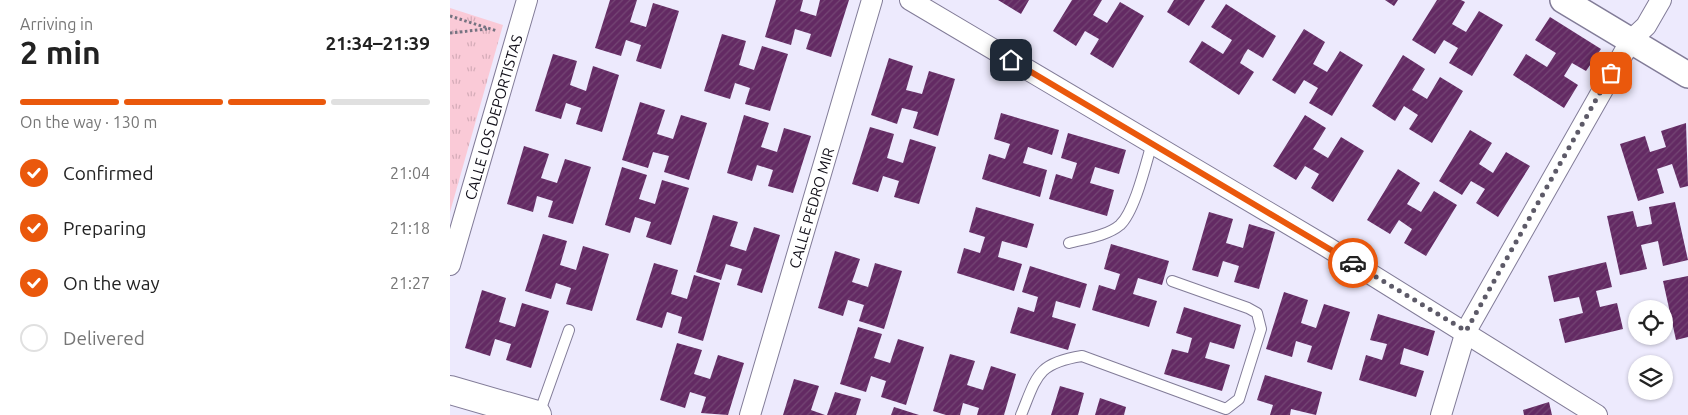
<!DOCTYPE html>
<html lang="en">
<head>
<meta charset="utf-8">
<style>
  :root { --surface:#fff; --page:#f2f2f2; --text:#222; --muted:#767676; --line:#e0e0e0; --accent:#ea580c }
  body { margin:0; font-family:Ubuntu,sans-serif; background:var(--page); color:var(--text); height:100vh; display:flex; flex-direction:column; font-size:19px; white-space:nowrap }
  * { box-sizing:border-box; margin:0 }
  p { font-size:16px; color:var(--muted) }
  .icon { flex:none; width:28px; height:28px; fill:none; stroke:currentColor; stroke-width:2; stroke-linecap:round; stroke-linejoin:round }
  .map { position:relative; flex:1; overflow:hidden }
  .panel { display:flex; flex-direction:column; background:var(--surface); width:450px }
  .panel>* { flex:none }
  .fabs { position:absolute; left:1178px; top:300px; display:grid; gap:10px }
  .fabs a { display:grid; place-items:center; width:45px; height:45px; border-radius:50%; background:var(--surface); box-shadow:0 1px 4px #0004; font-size:25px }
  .pin { position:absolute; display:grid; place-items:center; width:42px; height:42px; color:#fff; margin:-21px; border-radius:10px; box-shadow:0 2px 8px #0006 }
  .courier { position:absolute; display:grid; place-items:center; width:50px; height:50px; margin:-25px; border:4px solid #ea580c; border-radius:50%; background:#fff; color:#222; box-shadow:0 1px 6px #0007 }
  .overview em { font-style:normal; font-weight:700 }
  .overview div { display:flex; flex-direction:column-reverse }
  .overview { display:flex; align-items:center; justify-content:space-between; height:85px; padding:0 20px }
  h1 { font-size:32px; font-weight:700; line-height:38px }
  .bar { display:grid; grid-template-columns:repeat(4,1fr); gap:8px 5px; align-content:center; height:60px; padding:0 20px }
  .bar i { height:6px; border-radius:4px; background:var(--line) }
  .bar .active { background:var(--accent) }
  .bar p { grid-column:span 4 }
  ol { padding:0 20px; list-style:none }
  li { display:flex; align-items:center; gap:15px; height:55px }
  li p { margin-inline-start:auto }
  li .icon { padding:5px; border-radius:50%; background:var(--accent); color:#fff; stroke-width:4 }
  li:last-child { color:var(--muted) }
  li i { width:28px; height:28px; border:2px solid var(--line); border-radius:50% }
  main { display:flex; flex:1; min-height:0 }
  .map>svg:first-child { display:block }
</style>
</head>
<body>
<main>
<section class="panel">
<div class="overview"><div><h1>2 min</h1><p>Arriving in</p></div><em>21:34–21:39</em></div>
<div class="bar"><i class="active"></i><i class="active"></i><i class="active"></i><i></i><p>On the way · 130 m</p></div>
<ol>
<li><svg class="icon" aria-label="check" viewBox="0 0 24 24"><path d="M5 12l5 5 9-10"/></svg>Confirmed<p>21:04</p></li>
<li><svg class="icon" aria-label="check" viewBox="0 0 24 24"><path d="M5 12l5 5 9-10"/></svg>Preparing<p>21:18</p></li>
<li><svg class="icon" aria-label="check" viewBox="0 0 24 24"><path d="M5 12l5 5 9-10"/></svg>On the way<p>21:27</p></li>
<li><i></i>Delivered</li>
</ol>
</section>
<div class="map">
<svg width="1238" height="415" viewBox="0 0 1238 415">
  <defs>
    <pattern id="park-tufts" width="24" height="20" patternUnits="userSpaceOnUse" patternTransform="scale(1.25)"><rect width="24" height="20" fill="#facad7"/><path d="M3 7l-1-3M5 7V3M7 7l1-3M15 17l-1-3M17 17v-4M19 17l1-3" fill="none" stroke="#d5acb8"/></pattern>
    <pattern id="building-hatch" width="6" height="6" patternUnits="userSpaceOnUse" patternTransform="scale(1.25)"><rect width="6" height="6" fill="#632a63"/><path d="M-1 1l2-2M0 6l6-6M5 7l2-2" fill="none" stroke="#744674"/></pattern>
  </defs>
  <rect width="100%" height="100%" fill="#edeafd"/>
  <!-- park -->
  <path fill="url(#park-tufts)" d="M0 8 53 25 0 212Z"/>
  <!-- building -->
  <path fill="url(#building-hatch)" d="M160 0H187L180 22 196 27 203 3 229 11 211 69 186 61 191 45 176 40 171 56 145 48Z
    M326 0H353L350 11 366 16 370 0H399L381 57 356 49 361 34 345 29 341 45 315 37Z
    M548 0H579L571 14Z
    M622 0H652L643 15 657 23 670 2 694 16 663 68 640 54 649 39 635 31 626 46 603 31Z
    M724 0H755L739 26 717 12Z
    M935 0H948L944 6Z
    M987 0H1011L1015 2 1002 24 1016 32 1029 11 1053 25 1022 76 999 63 1008 48 994 40 985 54 962 40Z
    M776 4 826 36 813 58 798 49 794 55 790 63 804 72 789 95 739 62 752 41 773 54 782 40 761 27Z
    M1100 17 1151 49 1136 71 1122 63 1114 76 1128 85 1114 108 1063 75 1076 54 1097 67 1106 53 1085 40Z
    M854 29 875 42 863 64 877 72 890 51 913 65 882 116 859 103 868 88 854 80 845 94 822 80Z
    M272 34 296 41 289 65 304 70 312 46 338 54 320 111 295 104 300 88 285 83 280 99 254 91Z
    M103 54 127 61 120 85 136 91 143 66 169 75 152 132 126 124 131 108 116 103 111 119 85 111Z
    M953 55 975 69 962 90 977 99 990 77 1013 91 982 143 959 129 968 115 954 106 945 121 922 106Z
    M439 58 463 66 456 90 472 94 479 71 505 79 488 136 463 128 468 112 452 108 447 124 421 115Z
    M190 102 215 110 207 134 223 139 231 115 257 123 239 180 214 172 219 156 203 152 198 168 172 160Z
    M551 113 609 130 602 155 578 147 573 163 597 170 590 197 532 179 539 154 555 159 560 144 544 139Z
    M294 115 319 123 311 147 327 152 334 128 361 136 343 193 318 186 323 170 307 165 302 181 277 173Z
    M855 115 876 128 863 149 878 158 891 137 914 151 883 202 861 188 869 174 855 166 846 180 823 166Z
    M1236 123 1238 186 1230 188 1222 164 1207 169 1214 193 1188 201 1170 144 1195 136 1200 152 1216 147 1211 131Z
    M420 127 444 134 437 158 453 163 460 139 486 147 469 204 444 197 449 181 433 176 428 192 402 184Z
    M1020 130 1042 143 1029 164 1043 173 1056 152 1080 166 1048 217 1026 203 1035 189 1021 181 1012 195 989 181Z
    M618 133 676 150 669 174 645 167 640 183 664 190 657 216 599 199 606 174 622 179 627 163 611 158Z
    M74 146 99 154 91 178 107 183 115 159 141 167 123 224 98 217 103 201 87 196 83 212 57 204Z
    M172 167 197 175 189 199 205 204 212 180 239 188 221 245 196 237 201 222 185 217 180 233 155 225Z
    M948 169 970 183 957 204 971 212 984 191 1007 205 976 256 954 243 962 229 949 220 940 234 917 220Z
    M1225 202 1238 260 1213 266 1208 241 1191 245 1197 269 1170 275 1157 216 1183 211 1187 227 1202 224 1199 207Z
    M526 207 584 224 577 248 552 241 548 257 572 264 564 291 507 273 514 248 530 253 535 237 519 232Z
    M759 212 783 219 776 243 793 248 799 224 825 232 809 289 784 282 789 266 773 261 768 277 742 270Z
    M263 215 288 222 280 246 296 251 304 227 330 235 312 293 287 285 292 269 276 264 271 280 246 272Z
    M93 234 117 241 110 265 126 270 133 246 159 254 142 311 116 304 121 288 106 283 101 299 75 291Z
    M661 244 719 261 712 285 688 278 683 294 707 301 699 327 642 310 649 285 665 290 670 274 654 269Z
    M385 251 410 259 402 282 418 287 425 263 452 271 434 329 409 321 414 305 398 300 393 316 368 308Z
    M1156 262 1162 287 1146 291 1150 307 1167 303 1173 329 1115 343 1109 319 1133 313 1129 297 1104 302 1098 276Z
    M204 263 228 270 221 294 237 299 244 275 270 283 253 341 228 333 232 317 217 312 212 328 186 320Z
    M580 266 637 284 630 308 606 301 602 317 626 324 618 350 560 333 568 307 584 312 588 297 572 292Z
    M1238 276V337L1226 340 1213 281Z
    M32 290 56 298 49 322 65 327 72 303 99 311 81 368 56 360 61 344 45 339 40 356 15 348Z
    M834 292 858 300 851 323 866 328 874 304 900 312 882 370 857 362 862 346 846 341 842 357 816 349Z
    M734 307 791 325 784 349 760 342 755 358 780 365 772 391 714 374 722 349 738 353 742 338 726 333Z
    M928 314 985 331 978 356 954 348 950 364 974 371 966 397 909 380 916 355 932 360 937 344 920 340Z
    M408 327 432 334 424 358 440 363 448 339 474 347 456 405 431 397 436 381 421 376 416 392 390 384Z
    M227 343 252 350 244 374 260 379 268 355 294 363 278 415 251 413 256 397 240 392 235 408 210 400Z
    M500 354 525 361 517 385 533 390 541 366 566 374 554 415H527L529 408 513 403 510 415H496L483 411Z
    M815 375 872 392 866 415 841 409 840 415H820L823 405 807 400Z
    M344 379 369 386 361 410 375 415H333Z
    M610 386 634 393 628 415H601Z
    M385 392 411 399 406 415H377Z
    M650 398 676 407 674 415H645Z
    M1099 402 1102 415H1074L1073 410Z
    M444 407 469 415H441Z"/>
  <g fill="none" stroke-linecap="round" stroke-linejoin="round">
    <!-- service casing -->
    <g stroke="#827c98" stroke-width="12">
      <path id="service" d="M619 243C634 239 657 236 670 225 685 211 696 163 702 143
        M89 414 119 330
        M571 415C587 376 587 363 632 356L776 409 789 399 811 329 807 313 798 308 722 281"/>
    </g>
    <!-- minor casing -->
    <g stroke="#827c98" stroke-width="22">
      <g id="minor">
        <path d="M460 0 877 247 1147 415"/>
        <path id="s1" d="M0 265 77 0"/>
        <path id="s2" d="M300 415 422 0"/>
        <path d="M991 415 1016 331 1181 40 1196 26 1211 0"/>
      </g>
    </g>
    <!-- tertiary casing -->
    <g stroke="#827c98" stroke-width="28">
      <path id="tertiary" d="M1113 0 1238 75"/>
    </g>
    <!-- secondary casing -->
    <g stroke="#827c98" stroke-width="30">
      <path id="secondary" d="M0 390 87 415"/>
    </g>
    <!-- path -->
    <path stroke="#757381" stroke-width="3" stroke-dasharray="2.5 2.5" stroke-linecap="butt" d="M0 16 47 31
      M0 33 37 29"/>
    <!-- service -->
    <use href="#service" stroke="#fff" stroke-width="10"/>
    <!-- minor -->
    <use href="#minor" stroke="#fff" stroke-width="20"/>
    <!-- tertiary -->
    <use href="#tertiary" stroke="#fff" stroke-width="25"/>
    <!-- secondary -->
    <use href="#secondary" stroke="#fff" stroke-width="28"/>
  </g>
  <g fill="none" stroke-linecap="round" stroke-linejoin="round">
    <!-- done -->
    <path stroke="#5d5a68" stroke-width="5" stroke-dasharray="0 9" d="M903 263 1016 331 1161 73"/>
    <!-- route -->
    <path stroke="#ea580c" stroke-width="6" d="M561 60 903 263"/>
  </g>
  <g text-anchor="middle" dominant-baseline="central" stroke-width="5" stroke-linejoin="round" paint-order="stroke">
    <!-- street labels -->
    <g font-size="15" fill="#0f0d17" stroke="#edeafd">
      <text stroke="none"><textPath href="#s1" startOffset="154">CALLE LOS DEPORTISTAS</textPath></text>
      <text stroke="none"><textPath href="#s2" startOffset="216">CALLE PEDRO MIR</textPath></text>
    </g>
  </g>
</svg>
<div class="fabs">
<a><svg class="icon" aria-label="locate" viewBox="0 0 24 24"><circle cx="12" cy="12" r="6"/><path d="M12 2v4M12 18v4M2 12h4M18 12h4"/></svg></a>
<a><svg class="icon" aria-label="layers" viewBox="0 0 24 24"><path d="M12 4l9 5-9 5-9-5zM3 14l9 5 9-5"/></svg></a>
</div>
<div class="pin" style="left:1161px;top:73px;background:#ea580c"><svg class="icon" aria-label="bag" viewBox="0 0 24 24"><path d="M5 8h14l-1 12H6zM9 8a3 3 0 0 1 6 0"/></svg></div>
<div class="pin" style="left:561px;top:60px;background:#1f2937"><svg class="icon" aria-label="home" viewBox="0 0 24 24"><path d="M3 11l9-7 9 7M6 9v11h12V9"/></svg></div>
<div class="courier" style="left:903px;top:263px"><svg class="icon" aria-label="car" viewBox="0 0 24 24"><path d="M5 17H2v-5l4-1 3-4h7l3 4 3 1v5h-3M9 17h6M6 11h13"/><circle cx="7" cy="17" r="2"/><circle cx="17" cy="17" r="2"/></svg></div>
</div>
</main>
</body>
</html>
